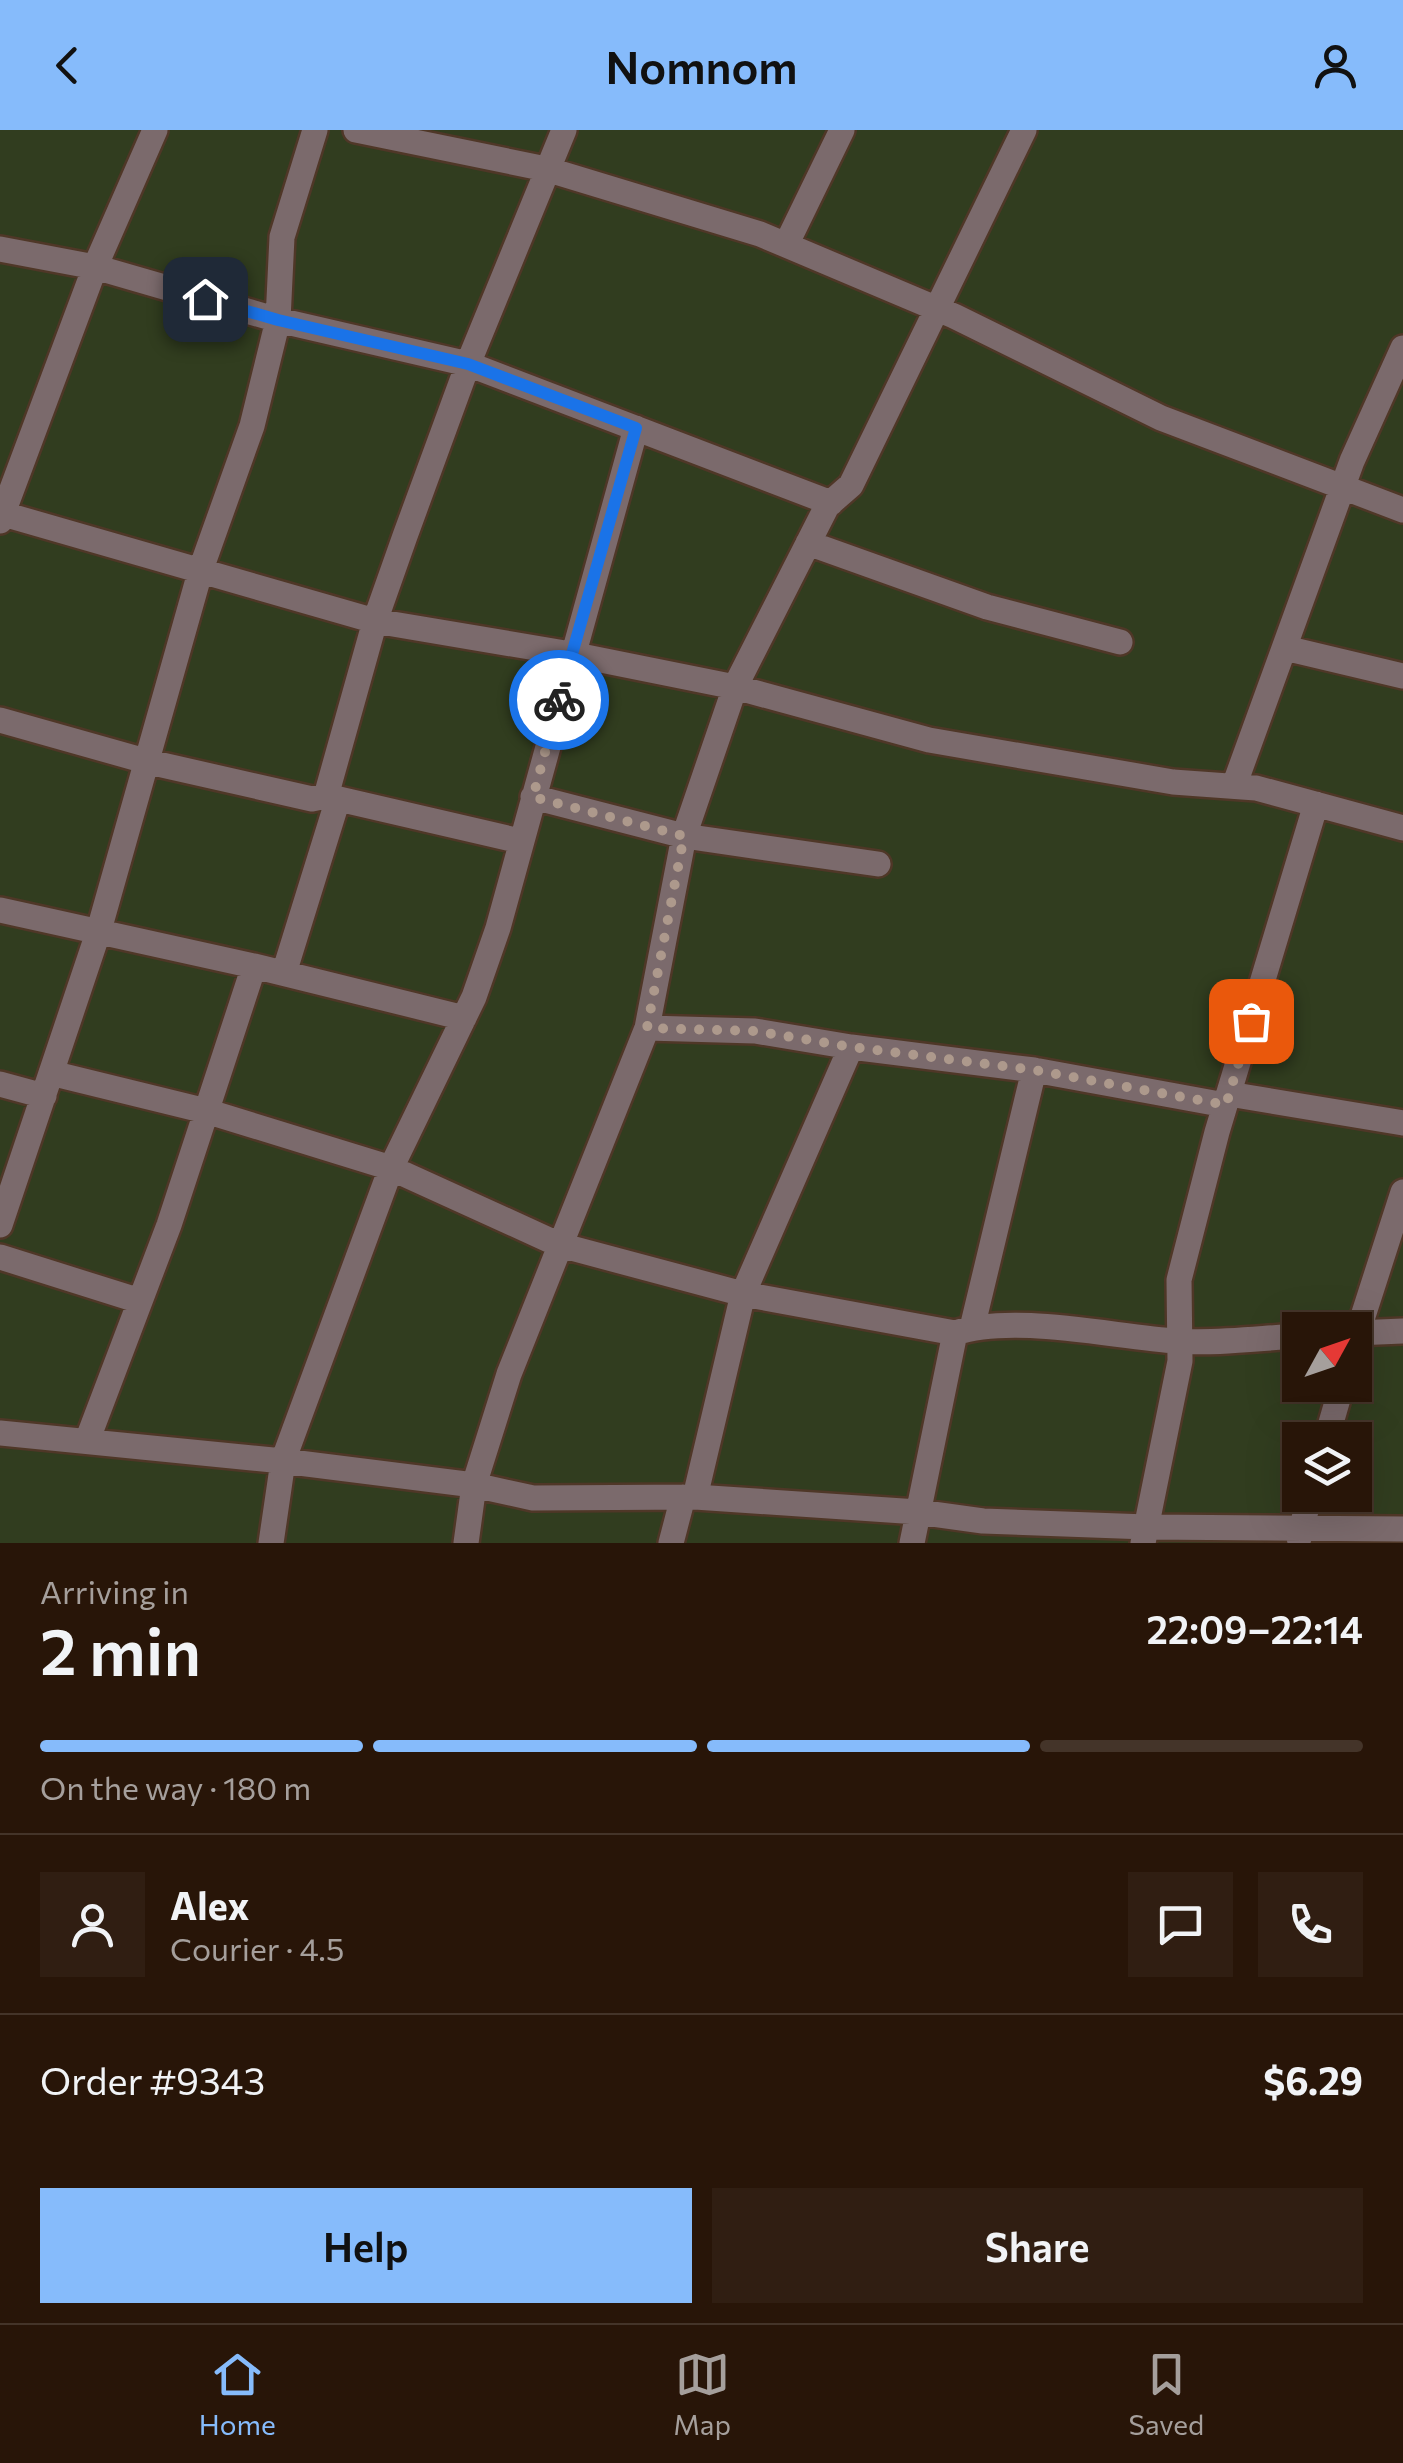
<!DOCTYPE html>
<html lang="en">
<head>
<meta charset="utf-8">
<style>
  :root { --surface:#281508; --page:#301e12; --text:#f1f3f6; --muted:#a59f9c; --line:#443429; --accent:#86bbfb }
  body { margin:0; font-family:Commissioner,sans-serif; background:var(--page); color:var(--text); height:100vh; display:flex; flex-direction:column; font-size:38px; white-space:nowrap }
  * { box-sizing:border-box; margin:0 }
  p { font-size:32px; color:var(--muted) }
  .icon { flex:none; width:55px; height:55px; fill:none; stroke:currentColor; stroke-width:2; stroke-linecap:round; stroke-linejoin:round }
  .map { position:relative; height:1413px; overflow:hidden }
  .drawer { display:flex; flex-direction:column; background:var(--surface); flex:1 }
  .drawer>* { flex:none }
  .needle { width:65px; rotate:50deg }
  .tools { position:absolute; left:1282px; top:1182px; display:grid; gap:20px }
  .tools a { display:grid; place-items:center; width:90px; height:90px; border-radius:0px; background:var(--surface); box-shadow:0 10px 40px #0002,0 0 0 2px var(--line); font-size:50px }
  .pin { position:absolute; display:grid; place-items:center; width:85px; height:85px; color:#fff; margin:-42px; border-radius:20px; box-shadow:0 5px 15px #0006 }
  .courier { position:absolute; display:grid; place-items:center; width:100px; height:100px; margin:-50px; border:8px solid #1a73e8; border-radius:50%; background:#fff; color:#222; box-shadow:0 2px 12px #0007 }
  .head em { font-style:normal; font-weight:600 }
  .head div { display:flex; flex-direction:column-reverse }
  .head { display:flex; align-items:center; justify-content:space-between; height:170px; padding:0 40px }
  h1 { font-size:65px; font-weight:600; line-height:75px }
  .bar { display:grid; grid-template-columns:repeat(4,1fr); gap:15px 10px; align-content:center; height:120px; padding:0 40px }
  .bar i { height:12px; border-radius:8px; background:var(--line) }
  .bar .current { background:var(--accent) }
  .bar p { grid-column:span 4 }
  .line { display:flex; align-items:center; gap:25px; padding:0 40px; border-top:2px solid var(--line) }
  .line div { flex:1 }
  .round { display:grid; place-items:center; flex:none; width:105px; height:105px; border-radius:0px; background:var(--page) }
  .primary-button { display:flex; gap:20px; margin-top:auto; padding:20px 40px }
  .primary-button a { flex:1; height:115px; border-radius:0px; background:var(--accent); color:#111; font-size:40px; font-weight:600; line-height:115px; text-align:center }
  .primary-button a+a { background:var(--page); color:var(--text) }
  header { display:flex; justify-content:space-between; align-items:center; height:130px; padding:0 40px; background:var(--accent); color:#111; font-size:45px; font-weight:600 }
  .tab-bar { display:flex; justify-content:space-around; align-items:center; height:140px; border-top:2px solid var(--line); background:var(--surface); font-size:28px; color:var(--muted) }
  .tab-bar a { display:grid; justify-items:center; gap:5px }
  .tab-bar .current { color:var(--accent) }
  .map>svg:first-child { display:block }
</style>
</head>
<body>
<header><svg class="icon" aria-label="back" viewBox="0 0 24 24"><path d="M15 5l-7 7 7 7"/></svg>Nomnom<svg class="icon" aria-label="person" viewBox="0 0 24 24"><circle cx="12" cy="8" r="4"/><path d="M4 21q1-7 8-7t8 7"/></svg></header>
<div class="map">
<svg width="1403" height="1413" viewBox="0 0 1403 1413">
  <rect width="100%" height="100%" fill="#351c0b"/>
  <!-- green -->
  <path fill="#313d1f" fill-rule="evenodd" d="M0 0H1403V1413H0ZM1300 1200H1355V1255H1300ZM1300 1310H1355V1365H1300Z"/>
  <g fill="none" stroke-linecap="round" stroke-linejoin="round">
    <!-- minor casing -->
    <g stroke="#4f3727" stroke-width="30">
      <path id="minor" d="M356 0 546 39 760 104 954 186 1161 288 1403 380
        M786 115 842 0
        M0 119 95 137 278 190 468 234 831 373
        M0 383 375 491 571 524 735 557 929 610 1173 652 1256 658 1403 698
        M0 391 95 137 155 0
        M808 413 987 477 1120 512
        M1285 518 1403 546
        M0 590 149 632 312 669 326 666 520 711
        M1234 656 1352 331 1403 218
        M326 666 375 491 405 406 468 234 564 0
        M533 667 684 706 878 734
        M0 780 254 836 464 888
        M284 843 338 669
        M647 898 755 901 851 917 1034 940 1225 975
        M51 943 206 981 391 1038 560 1115 743 1164 955 1203C1014 1183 1114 1207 1177 1211 1217 1214 1260 1208 1300 1206
        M0 954 44 966
        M1229 964 1403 993
        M0 1095 99 800 201 439 252 296 278 190 282 107 315 0
        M0 1127 140 1171
        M972 1198 1034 940
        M1355 1203 1403 1201
        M1355 1211 1403 1062
        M0 1303 283 1331 474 1355 533 1368 695 1367 918 1382 983 1391 1147 1397 1403 1399
        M1326 1310 1342 1255
        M87 1311 169 1095 254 836
        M695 1367 743 1164 851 917
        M1299 1408 1310 1365
        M271 1413 283 1331 391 1038 474 867 498 798 636 298
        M466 1413 474 1355 509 1244 647 898 684 706 735 557 827 376 851 355 1024 0
        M671 1413 683 1367
        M912 1413 955 1203
        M1143 1413 1180 1231 1179 1150 1217 1002 1316 674"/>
    </g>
    <!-- minor -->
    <use href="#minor" stroke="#7b6a6c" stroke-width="25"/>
  </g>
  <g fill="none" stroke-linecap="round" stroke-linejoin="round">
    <!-- done -->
    <path stroke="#ad998c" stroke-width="10" stroke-dasharray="0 18" d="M559 570 533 667 684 706 647 898 755 901 851 917 1034 940 1226 975 1251 891"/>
    <!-- route -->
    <path stroke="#1a73e8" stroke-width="12" d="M205 169 278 190 468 234 636 298 559 570"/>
  </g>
</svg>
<div class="tools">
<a><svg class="needle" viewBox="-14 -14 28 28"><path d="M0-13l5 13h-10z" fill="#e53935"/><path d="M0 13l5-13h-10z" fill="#a59f9c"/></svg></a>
<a><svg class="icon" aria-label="layers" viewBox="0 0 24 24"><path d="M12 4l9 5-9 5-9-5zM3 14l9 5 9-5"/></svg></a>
</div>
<div class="pin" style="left:1251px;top:891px;background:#ea580c"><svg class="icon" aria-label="bag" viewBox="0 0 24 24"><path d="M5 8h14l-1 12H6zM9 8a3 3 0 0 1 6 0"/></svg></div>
<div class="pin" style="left:205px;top:169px;background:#1f2937"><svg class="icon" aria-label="home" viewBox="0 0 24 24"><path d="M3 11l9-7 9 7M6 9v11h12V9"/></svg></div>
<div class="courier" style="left:559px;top:570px"><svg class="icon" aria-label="bike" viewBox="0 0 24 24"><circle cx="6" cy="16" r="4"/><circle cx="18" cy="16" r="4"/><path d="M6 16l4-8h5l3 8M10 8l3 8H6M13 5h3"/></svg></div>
</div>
<section class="drawer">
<div class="head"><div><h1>2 min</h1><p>Arriving in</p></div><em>22:09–22:14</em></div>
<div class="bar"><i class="current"></i><i class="current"></i><i class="current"></i><i></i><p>On the way · 180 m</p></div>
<div class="line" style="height:180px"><a class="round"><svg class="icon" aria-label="person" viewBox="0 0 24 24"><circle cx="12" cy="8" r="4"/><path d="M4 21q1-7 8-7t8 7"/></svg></a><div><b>Alex</b><p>Courier · 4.5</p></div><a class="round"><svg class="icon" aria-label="chat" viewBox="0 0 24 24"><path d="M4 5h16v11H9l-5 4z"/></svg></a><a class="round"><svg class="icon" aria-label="phone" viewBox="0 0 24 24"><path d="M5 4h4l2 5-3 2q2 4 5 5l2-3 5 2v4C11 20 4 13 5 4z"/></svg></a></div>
<div class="line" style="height:130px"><div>Order #9343</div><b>$6.29</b></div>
<div class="primary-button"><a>Help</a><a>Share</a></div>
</section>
<nav class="tab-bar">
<a class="current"><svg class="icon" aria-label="home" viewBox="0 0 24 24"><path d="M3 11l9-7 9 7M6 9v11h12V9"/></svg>Home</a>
<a><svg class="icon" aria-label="map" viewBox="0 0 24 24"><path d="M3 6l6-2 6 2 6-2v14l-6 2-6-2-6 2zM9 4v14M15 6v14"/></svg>Map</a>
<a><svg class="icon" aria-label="saved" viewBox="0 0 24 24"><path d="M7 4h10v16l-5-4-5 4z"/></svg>Saved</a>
</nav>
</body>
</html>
